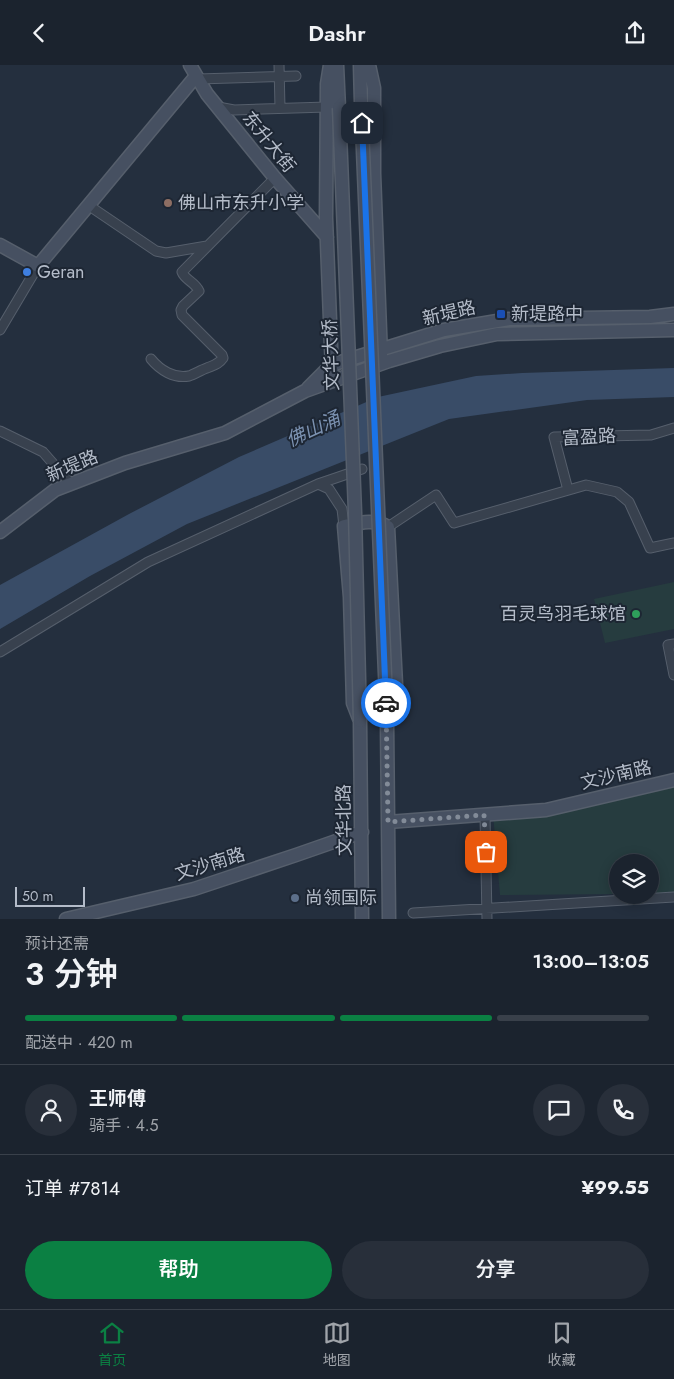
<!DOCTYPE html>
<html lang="zh">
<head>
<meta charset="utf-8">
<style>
  :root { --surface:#1b232e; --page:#282f3a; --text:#f1f3f6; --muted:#a0a4aa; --line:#39404a; --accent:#0b8043 }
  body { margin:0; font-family:Jost,"Noto Sans SC",sans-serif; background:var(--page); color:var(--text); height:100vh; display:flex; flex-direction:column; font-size:19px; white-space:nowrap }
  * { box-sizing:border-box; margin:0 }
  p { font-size:16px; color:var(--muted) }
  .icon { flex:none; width:28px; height:28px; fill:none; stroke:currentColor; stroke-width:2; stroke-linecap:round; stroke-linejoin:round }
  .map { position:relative; height:854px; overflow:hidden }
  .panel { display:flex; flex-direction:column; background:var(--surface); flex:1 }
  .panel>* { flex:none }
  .fabs { position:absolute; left:609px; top:789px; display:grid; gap:10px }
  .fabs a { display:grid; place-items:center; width:50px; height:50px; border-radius:50%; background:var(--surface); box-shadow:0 2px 12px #0003,0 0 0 1px var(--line); font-size:25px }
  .scale { position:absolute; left:15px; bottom:12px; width:70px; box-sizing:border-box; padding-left:5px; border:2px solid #b4bcc9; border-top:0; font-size:14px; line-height:18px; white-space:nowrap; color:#b4bcc9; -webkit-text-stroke:4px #1d2633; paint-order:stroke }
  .pin { position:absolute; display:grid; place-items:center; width:42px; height:42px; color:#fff; margin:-21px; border-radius:10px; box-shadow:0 2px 8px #0006 }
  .courier { position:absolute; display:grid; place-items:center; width:50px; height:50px; margin:-25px; border:4px solid #1a73e8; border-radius:50%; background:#fff; color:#222; box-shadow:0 1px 6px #0007 }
  .headline em { font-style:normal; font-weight:600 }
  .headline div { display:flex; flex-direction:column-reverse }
  .headline { display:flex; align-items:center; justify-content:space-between; height:85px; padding:0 25px }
  h1 { font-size:32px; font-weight:600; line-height:38px }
  .bar { display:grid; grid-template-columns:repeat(4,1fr); gap:8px 5px; align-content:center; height:60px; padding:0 25px }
  .bar i { height:6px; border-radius:4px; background:var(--line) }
  .bar .selected { background:var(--accent) }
  .bar p { grid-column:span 4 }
  .line { display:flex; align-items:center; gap:12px; padding:0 25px; border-top:1px solid var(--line) }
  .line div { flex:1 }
  .round { display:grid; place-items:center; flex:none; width:52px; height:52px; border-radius:26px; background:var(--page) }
  .action { display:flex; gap:10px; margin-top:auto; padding:10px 25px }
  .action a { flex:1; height:58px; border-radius:30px; background:var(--accent); color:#fff; font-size:20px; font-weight:600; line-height:58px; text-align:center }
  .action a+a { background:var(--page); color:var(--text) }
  header { display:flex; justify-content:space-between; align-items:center; height:65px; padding:0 25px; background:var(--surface); font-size:22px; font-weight:600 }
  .menu { display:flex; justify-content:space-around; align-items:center; height:70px; border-top:1px solid var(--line); background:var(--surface); font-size:14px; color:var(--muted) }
  .menu a { display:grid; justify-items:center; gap:2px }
  .menu .selected { color:var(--accent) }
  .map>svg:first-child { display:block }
</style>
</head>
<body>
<header><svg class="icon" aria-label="back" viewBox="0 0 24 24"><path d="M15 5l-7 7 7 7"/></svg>Dashr<svg class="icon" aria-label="share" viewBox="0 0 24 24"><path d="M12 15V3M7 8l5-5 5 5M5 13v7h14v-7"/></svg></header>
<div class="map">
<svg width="674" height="854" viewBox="0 0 674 854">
  <rect width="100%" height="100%" fill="#242f3e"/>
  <!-- green -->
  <path fill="#263c3f" d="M674 517V564L605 578 594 534Z
    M674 715V828H650V798H618L617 829 500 830 493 749Z"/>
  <!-- water -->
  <path fill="#394c67" d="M674 303V332L587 335 449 354 187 459 90 511 0 564V520L129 449 239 392 378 332 476 311 522 308Z"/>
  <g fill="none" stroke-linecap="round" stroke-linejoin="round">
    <!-- street casing -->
    <g stroke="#565f6c" stroke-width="11">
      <path id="street" d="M279 0 280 43
        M198 14 296 11
        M218 42 234 45 327 42
        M88 140 156 186 166 188 207 181
        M0 265 38 201
        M151 294C160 305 174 314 189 311 195 309 201 305 207 303 214 300 219 299 223 293L222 290 182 250 181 245 183 241 199 226C195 217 185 215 182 207L275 113
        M0 366 43 387 71 419
        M318 419 329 424 342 444 344 461
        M568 425 554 372 651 370 674 363
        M388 462 436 430 454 458 586 420 617 427 629 437 650 483 674 478
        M674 579 668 580 674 610
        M0 587 148 497 318 419 362 404
        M485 750 487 854
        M413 848 674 832"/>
    </g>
    <!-- secondary casing -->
    <g stroke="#565f6c" stroke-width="15">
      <path id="secondary" d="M190 0 207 29 275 113 327 172
        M330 0 327 19 326 153 332 306
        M337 0 339 43
        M360 0 361 38
        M369 0 374 23V108L381 291
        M0 180 38 201 196 11
        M308 323 331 300 444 265 509 254 650 252 674 249
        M0 467 55 425 125 398 225 368 305 326 389 296 440 281 497 269 674 265
        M388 757 546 745 674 715
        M66 854 194 824 296 790 362 767
        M362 854 360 656 353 638 350 532 344 461C358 458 376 453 388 462L397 639 387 657 389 854"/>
    </g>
    <!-- street -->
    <use href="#street" stroke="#38414e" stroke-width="9"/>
    <!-- secondary -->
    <use href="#secondary" stroke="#465061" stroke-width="12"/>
    <!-- secondary-bridge casing -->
    <g stroke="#565f6c" stroke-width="15" stroke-linecap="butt">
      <path id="secondary-bridge" d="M361 38 387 657
        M339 43 355 447 360 656"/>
    </g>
    <!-- secondary-bridge -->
    <use href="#secondary-bridge" stroke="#465061" stroke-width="12"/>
  </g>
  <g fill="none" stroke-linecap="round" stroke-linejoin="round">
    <!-- done -->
    <path stroke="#828b98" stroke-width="5" stroke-dasharray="0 9" d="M386 638 388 757 484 750 486 787"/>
    <!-- route -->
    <path stroke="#1a73e8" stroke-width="6" d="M362 58 386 638"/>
  </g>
  <!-- markers -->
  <circle fill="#8d6e63" stroke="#1d2633" stroke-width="2" cx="168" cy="138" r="5"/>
  <circle fill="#3f7fe0" stroke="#1d2633" stroke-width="2" cx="27" cy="207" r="5"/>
  <rect fill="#1a4fb4" stroke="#1d2633" stroke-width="2" x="496" y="244" width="10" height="10" rx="2.5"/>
  <circle fill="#2e9e5b" stroke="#1d2633" stroke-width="2" cx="636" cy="549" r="5"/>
  <circle fill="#5c6f8a" stroke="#1d2633" stroke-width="2" cx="295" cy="833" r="5"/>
  <g text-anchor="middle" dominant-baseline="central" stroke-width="4" stroke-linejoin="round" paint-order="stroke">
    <!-- street labels -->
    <g font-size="18" fill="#b4bcc9" stroke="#1d2633">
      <text transform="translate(269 77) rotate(51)">东升大街</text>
      <text transform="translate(449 248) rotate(-13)">新堤路</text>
      <text transform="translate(331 290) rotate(-92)">文华大桥</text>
      <text transform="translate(589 372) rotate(-3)">富盈路</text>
      <text transform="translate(72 401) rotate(-23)">新堤路</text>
      <text transform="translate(616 710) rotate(-13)">文沙南路</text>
      <text transform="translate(344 755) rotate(-91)">文华北路</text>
      <text transform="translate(210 799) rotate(-17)">文沙南路</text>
    </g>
    <!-- poi labels -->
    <g font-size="18" fill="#b4bcc9" stroke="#1d2633" text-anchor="start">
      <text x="178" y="138">佛山市东升小学</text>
      <text x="37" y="207">Geran</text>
      <text x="511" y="249">新堤路中</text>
      <text x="626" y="549" text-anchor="end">百灵鸟羽毛球馆</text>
      <text x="305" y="833">尚领国际</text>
    </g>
    <!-- water labels -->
    <g font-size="19" font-style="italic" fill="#7c92b1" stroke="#1d2633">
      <text transform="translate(313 364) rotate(-25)">佛山涌</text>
    </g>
  </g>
</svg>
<div class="fabs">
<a><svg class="icon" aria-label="layers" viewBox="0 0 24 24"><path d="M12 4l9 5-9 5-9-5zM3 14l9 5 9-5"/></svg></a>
</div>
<div class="scale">50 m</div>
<div class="pin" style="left:486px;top:787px;background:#ea580c"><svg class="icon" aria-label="bag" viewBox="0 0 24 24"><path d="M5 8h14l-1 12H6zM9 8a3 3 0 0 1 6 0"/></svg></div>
<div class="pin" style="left:362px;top:58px;background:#1f2937"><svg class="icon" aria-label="home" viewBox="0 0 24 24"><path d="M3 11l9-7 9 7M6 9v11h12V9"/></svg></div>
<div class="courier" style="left:386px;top:638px"><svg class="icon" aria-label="car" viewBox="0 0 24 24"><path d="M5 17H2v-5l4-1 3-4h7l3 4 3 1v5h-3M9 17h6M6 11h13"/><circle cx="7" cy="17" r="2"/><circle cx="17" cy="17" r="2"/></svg></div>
</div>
<section class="panel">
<div class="headline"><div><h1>3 分钟</h1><p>预计还需</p></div><em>13:00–13:05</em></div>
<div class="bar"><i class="selected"></i><i class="selected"></i><i class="selected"></i><i></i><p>配送中 · 420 m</p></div>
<div class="line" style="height:90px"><a class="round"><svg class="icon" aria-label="person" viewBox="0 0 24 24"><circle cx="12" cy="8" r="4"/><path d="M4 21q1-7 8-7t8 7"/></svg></a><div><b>王师傅</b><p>骑手 · 4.5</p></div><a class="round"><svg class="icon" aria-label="chat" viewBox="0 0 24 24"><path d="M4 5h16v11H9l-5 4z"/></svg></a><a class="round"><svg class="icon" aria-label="phone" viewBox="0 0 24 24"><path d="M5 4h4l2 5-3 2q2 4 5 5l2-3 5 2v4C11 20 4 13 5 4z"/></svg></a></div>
<div class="line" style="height:65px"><div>订单 #7814</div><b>¥99.55</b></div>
<div class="action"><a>帮助</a><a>分享</a></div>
</section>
<nav class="menu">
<a class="selected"><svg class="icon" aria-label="home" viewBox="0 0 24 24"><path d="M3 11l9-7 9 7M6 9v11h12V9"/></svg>首页</a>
<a><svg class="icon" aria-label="map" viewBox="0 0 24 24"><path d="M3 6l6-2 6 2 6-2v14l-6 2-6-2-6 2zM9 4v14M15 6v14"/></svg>地图</a>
<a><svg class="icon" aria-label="saved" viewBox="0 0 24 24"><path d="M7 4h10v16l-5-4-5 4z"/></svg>收藏</a>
</nav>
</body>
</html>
